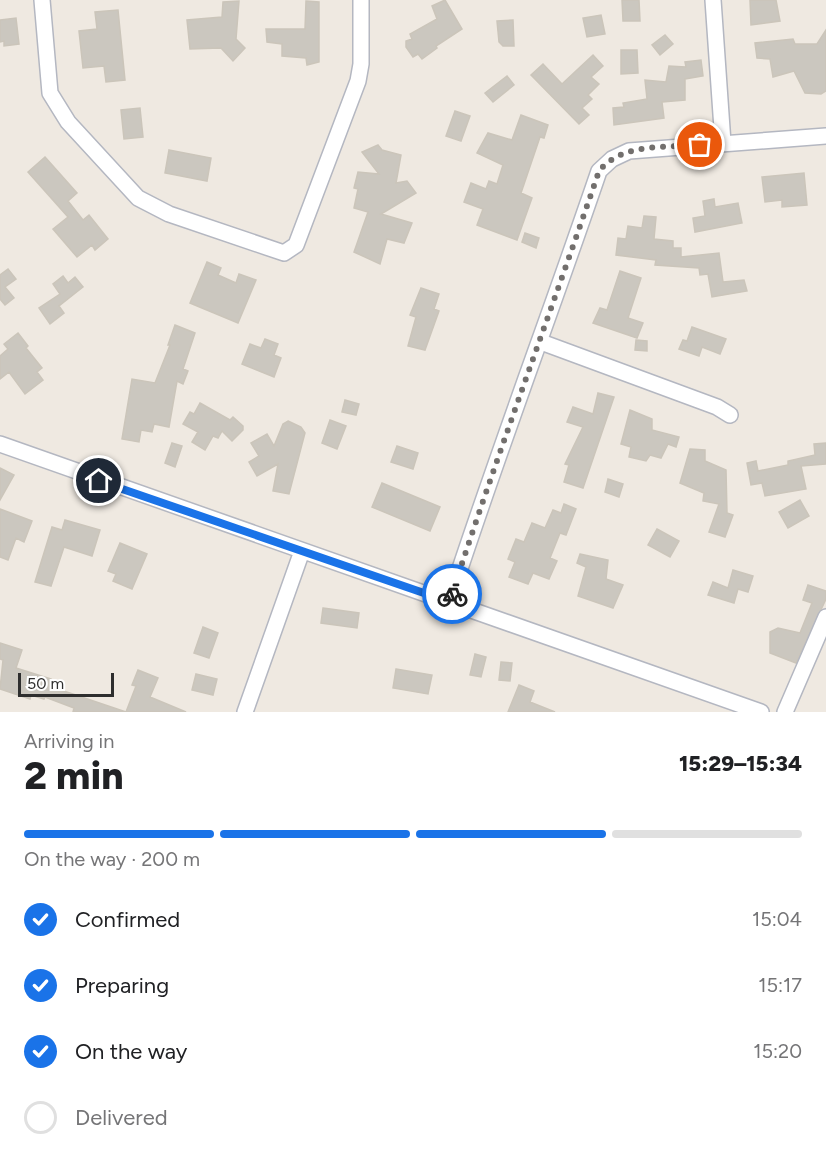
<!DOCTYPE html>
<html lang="en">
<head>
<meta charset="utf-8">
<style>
  :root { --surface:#fff; --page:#f6f6f6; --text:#202124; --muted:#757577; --line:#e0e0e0; --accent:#1a73e8 }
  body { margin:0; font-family:Figtree,sans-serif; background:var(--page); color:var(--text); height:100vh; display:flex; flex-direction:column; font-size:22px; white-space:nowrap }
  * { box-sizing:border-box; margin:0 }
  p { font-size:20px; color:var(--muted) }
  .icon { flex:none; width:33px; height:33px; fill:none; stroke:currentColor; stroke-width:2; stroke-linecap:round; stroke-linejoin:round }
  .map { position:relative; height:712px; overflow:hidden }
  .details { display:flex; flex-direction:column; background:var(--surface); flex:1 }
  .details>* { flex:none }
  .scale { position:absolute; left:18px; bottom:15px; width:96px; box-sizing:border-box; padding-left:6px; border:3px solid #2e2e2e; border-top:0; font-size:16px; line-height:21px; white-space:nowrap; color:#2e2e2e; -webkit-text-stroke:4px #fff; paint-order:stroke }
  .pin { position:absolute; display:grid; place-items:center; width:51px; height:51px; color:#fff; margin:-26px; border:3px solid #fff; border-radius:50%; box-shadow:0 2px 6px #0007 }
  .courier { position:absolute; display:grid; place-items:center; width:60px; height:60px; margin:-30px; border:4px solid #1a73e8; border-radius:50%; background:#fff; color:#222; box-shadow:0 2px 8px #0007 }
  .head em { font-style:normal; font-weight:800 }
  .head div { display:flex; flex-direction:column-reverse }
  .head { display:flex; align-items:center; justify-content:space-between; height:102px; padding:0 24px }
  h1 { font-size:39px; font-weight:800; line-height:45px }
  .bar { display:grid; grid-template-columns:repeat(4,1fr); gap:9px 6px; align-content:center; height:72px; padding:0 24px }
  .bar i { height:8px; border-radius:4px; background:var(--line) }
  .bar .on { background:var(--accent) }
  .bar p { grid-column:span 4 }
  ol { padding:0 24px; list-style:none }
  li { display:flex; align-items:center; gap:18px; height:66px }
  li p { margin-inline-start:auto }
  li .icon { padding:6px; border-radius:50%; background:var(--accent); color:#fff; stroke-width:4 }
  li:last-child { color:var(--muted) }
  li i { width:33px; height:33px; border:3px solid var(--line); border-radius:50% }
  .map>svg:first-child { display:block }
</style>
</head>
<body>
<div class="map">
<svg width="826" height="712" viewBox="0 0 826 712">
  <rect width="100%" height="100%" fill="#efe9e1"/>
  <!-- building -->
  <path fill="#cbc7bf" stroke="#cbc5ba" stroke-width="1.5" d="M445 0 462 29 436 46 437 48 422 59 418 54 413 57 406 47V41L412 39 410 34 437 19 432 6Z
    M622 0H639L640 21H623Z
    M750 0H776L780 21 751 25Z
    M239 1 236 39 245 48 233 61 221 48 190 49 187 20 222 17 223 2Z
    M306 1 319 2V62L307 65 306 58 282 56V44L267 42 266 29H305Z
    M118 10 125 80 106 82 104 66 83 68 79 31 97 29 95 12Z
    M601 15 605 34 587 37 583 18Z
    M16 18 19 44 4 46V41L0 42V20Z
    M513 20 514 46H503L499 42 497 21Z
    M826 30V91L821 94 805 93 794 71 773 77 770 59 757 58 755 43 793 39 795 44H817Z
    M665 35 673 44 660 55 652 45Z
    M621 50H637L638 73 621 74Z
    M593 55 603 66 591 77 599 84 588 95 592 99 582 108 589 115 579 124 531 75 543 64 562 84Z
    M701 60 703 76 685 79V100L662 102 664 118 614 125 613 108 624 107 623 103 647 99 645 80 666 82 669 66 686 67 685 62Z
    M507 76 514 85 493 102 485 93Z
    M140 108 143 137 124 139 121 110Z
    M455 111 470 116 461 141 446 136Z
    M521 115 548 125 544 138 540 137 521 193 532 198 517 240 477 225 483 209 464 202 471 183 486 189 489 181 497 184 503 165 477 153 488 133 512 140Z
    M378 145 382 150 401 155 396 183 407 181 416 193 381 214 412 223 404 243 387 239 380 264 354 252 368 212 354 208 358 189 354 188 358 172 379 174 362 152Z
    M169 150 211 158 207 181 165 173Z
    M45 157 77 193 68 201 83 220 89 215 108 239 95 250 92 245 77 257 53 229 68 217 28 172Z
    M804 173 807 205 782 207V200L765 202 762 177Z
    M714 199 715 207 738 203 742 223 695 232 693 218 705 216 703 201Z
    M644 216 656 217 654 239 673 241V248H681V257L719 253 723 282 744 280 747 291 712 297 708 274 700 275 699 268 655 265 656 260 616 255 618 238 626 239 628 226 642 228Z
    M525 233 539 238 536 248 522 242Z
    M207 262 221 268 218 275 236 283 239 274 256 280 238 323 190 303Z
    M8 269 16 279 5 287 14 298 5 305 0 299V275Z
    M620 271 641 278 628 318 643 323 637 338 593 323 600 308 607 310Z
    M63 276 68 283 75 277 83 287 59 306 64 313 50 324 39 308 60 294 53 284Z
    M421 288 439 294 434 309 439 311 425 350 408 346 416 317 410 315Z
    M175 325 195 333 183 369 188 371 183 384 177 381 169 427 154 424 152 432 141 430 139 442 122 439 132 379 155 383 170 345H168Z
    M692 327 726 339 720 354 702 347 699 356 679 349 683 340 687 341Z
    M18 333 28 346 26 348 42 368 37 372 43 380 25 394 9 372 0 379V356L8 349 4 344Z
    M265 339 278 344 274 355 281 358 274 377 242 364 250 344 261 348Z
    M636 340 647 341V351L635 350Z
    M598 393 614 397 583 488 564 482 569 465 565 464 583 427 567 422 573 407 593 414Z
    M345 400 359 404 356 415 342 412Z
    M200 403 230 420 233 417 243 426V430L232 441 222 431 218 438 213 436 205 450 192 442 198 432 183 424 190 412 194 414Z
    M630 410 652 419V430L679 437 676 447 668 444 661 458 650 455 646 461 629 457 631 447 621 444Z
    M330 420 346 426 337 449 322 443Z
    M288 421 301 427 305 433 289 494 273 491 278 464 257 476 249 462 259 456 251 443 267 434 274 446 283 424Z
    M172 443 182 446 175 467 165 463Z
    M826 443V464L801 466 806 489 765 496 762 483 751 485 747 463 756 461 758 471 788 465V461L815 455 814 444Z
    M397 446 418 453 413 469 391 462Z
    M690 449 705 450V461L726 470 727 513 733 515 725 537 709 532 719 504 703 501 704 493 680 483Z
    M0 468 14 475 0 500Z
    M608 479 623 484 619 497 605 492Z
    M382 483 440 507 430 531 372 507Z
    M800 500 809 516 788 528 779 512Z
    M564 504 576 509 566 535 560 533 550 558 557 561 549 579 533 573 528 584 509 577 515 562 508 559 516 539 524 542 532 523 545 528 553 510 561 513Z
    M0 509 32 521 24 542 16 538 8 560 0 557Z
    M65 520 100 530 92 556 64 547 51 586 35 582 52 527 62 530Z
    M657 529 679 541 670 557 648 545Z
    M120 543 147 554 132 589 113 581 116 574 108 571Z
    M580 554 608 560 606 579 623 585 613 608 578 596 586 567 577 563Z
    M733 570 753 576 748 592 738 589 734 603 708 595 713 582 728 588Z
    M808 585 826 591V599L796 663 770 653V632L778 628 800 633 812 603 803 600Z
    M323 608 359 613 357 628 321 623Z
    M203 627 218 633 209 658 194 653Z
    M0 643 22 650 16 668 51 679 49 686 126 712H73L74 708 45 697 44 699 31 695 30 699 0 689 3 660 0 659Z
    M475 654 486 657 481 677 470 675Z
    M501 662 512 663 510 681 499 680Z
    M396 669 432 675 428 694 393 688Z
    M138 670 158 678 150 697 186 712H126L136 686 132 685Z
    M196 674 217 679 213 695 192 690Z
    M519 685 534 691 530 702 555 712H508Z"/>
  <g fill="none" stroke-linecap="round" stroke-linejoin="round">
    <!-- minor casing -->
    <g stroke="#b4b7c1" stroke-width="18">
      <path id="minor" d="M42 0 50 93 68 122 138 198 169 214 284 253 296 245 358 81 361 64V0
        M713 0 723 143
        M541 342 717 407 730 415
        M0 444 761 712
        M449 602C496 457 550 315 599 171L612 159 629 151 826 136
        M245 712 302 551
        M785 712 826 617"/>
    </g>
    <!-- minor -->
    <use href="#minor" stroke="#fff" stroke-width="15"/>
  </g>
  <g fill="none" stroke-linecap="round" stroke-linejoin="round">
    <!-- done -->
    <path stroke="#726f6d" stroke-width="6" stroke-dasharray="0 10.8" d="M452 594C498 452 551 312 599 171 623 142 666 148 700 145"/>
    <!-- route -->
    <path stroke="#1a73e8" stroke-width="8" d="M99 481 450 602 452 594"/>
  </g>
</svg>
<div class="scale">50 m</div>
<div class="pin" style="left:700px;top:145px;background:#ea580c"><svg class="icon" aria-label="bag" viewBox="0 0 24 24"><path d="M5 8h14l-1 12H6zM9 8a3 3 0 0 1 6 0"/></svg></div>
<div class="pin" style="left:99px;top:481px;background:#1f2937"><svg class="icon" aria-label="home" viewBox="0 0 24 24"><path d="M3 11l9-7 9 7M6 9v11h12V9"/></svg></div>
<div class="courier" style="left:452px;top:594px"><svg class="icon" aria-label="bike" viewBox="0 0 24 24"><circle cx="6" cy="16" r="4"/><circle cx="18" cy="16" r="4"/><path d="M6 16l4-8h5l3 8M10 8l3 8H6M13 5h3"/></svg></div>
</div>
<section class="details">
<div class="head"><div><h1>2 min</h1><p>Arriving in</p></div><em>15:29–15:34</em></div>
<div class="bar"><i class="on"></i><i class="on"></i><i class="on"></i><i></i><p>On the way · 200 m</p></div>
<ol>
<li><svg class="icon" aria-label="check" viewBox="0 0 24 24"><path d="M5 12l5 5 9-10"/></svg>Confirmed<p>15:04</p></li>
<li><svg class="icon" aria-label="check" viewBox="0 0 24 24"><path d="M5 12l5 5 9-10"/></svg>Preparing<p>15:17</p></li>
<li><svg class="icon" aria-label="check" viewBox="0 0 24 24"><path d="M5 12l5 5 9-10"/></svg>On the way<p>15:20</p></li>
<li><i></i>Delivered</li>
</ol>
</section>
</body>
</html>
